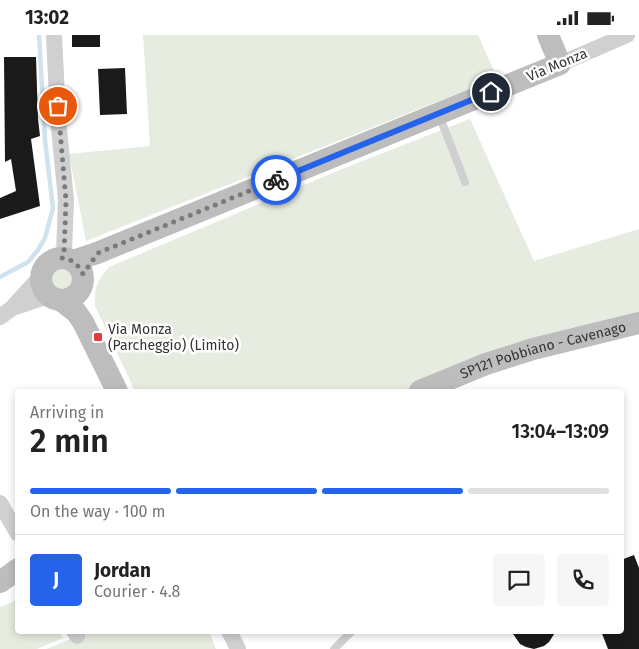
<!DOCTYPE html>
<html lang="en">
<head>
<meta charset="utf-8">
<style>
  :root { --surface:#fff; --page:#f6f6f6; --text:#222; --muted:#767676; --line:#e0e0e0; --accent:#2563eb }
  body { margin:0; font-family:"Fira Sans",sans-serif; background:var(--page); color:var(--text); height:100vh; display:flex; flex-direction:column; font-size:19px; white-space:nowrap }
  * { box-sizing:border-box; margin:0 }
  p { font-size:16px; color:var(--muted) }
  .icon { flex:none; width:28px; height:28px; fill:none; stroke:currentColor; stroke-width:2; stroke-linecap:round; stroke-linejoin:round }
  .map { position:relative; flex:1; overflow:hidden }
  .sheet { position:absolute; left:15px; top:354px; width:609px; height:245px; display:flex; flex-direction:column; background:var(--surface); border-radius:5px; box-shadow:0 2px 8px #0003 }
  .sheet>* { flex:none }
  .pin { position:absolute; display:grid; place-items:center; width:42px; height:42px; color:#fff; margin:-21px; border:2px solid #fff; border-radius:50%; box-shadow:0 1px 5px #0007 }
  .courier { position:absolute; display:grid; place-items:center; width:50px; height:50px; margin:-25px; border:4px solid #2563eb; border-radius:50%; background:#fff; color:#222; box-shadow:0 1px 6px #0007 }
  .overview em { font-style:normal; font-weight:600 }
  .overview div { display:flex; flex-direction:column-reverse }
  .overview { display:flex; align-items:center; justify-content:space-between; height:85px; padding:0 15px }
  h1 { font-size:32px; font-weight:600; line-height:38px }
  .bar { display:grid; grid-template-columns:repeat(4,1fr); gap:8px 5px; align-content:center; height:60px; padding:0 15px }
  .bar i { height:6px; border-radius:4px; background:var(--line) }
  .bar .selected { background:var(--accent) }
  .bar p { grid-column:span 4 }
  .line { display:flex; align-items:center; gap:12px; padding:0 15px; border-top:1px solid var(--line) }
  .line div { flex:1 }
  .round { display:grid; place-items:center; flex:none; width:52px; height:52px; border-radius:5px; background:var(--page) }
  .status { display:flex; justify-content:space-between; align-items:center; height:35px; padding:0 25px; background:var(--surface); direction:ltr }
  .status svg { height:14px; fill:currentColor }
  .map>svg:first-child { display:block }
</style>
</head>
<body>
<div class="status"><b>13:02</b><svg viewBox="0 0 49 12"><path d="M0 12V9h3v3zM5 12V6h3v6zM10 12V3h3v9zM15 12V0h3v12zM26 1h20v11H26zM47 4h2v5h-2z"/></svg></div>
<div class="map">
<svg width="639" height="614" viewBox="0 0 639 614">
  <rect width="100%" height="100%" fill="#fff"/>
  <!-- green -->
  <path fill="#e6ecdf" d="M143 0H478L497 43 86 206 69 119 150 111Z
    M470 84 534 226 639 194V279L411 356H135L95 271C95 252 96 247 109 232L342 134Z
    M51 245a11 11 0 1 1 22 0a11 11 0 1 1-22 0Z
    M17 565 18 596H59L63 603 37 614H0V572Z
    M85 596H209L216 614H46L86 598Z"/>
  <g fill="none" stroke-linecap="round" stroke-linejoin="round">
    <!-- stream -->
    <path stroke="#cfe2ee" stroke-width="4.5" d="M0 242 28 227 38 215 45 203 53 173 45 105 39 0"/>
  </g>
  <!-- building -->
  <path fill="#1a1a1a" d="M72 0H100V12H72Z
    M4 22H36L38 84 40 101 31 104 40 171 0 184V163L16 156 11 124 5 127Z
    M125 33 127 79 100 80 98 34Z
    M634 520 639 533V614H608L601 596H621V525Z
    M511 596H556L549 607 544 611 534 614 526 612 520 609Z"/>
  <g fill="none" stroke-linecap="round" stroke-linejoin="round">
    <!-- lane -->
    <path stroke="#d0d0d0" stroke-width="8" d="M439 80 465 147
      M334 614 352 596"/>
    <!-- street -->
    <path stroke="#d0d0d0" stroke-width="16" d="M54 0 58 83 66 165 64 218 62 223
      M560 29 627 0
      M16 272 48 261
      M0 282 11 274 40 242
      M0 468 18 499
      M74 596 77 601
      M229 596 238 614"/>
    <!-- secondary -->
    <g stroke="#bdbdbd" stroke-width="22">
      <circle cx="62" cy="244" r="21"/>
      <path d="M73 226 97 218 560 29 548 0"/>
      <path d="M62 266 76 277 83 287 117 356"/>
      <path id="s1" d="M420 356 486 329 533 314 639 288"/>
      <path d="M0 547 18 534"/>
    </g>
  </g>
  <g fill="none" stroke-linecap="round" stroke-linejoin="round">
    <!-- done -->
    <path stroke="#7a7a7a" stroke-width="5" stroke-dasharray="0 9" d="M58 71 66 166 64 218 62 223C72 224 78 229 83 239L98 218 276 145"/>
    <!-- route -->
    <path stroke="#2563eb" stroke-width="6" d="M276 145 491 57"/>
  </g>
  <!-- markers -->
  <rect fill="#e63946" stroke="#fff" stroke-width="2" x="93" y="297" width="10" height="10" rx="2.5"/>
  <g text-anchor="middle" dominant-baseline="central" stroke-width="5" stroke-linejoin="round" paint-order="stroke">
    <!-- street labels -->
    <g font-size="14" fill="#333" stroke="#fff">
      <text transform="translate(557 30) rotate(-23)">Via Monza</text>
      <text stroke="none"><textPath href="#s1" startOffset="130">SP121 Pobbiano - Cavenago</textPath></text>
    </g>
    <!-- poi labels -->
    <g font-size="14" fill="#333" stroke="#fff" text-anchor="start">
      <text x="108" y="294">Via Monza<tspan x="108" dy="16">(Parcheggio) (Limito)</tspan></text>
    </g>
  </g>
</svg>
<div class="pin" style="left:58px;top:71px;background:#ea580c"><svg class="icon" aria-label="bag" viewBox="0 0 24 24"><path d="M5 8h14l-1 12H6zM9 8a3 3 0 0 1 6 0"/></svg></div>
<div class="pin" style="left:491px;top:57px;background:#1f2937"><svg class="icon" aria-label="home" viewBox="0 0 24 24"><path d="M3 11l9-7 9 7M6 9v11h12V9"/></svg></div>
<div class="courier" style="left:276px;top:145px"><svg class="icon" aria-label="bike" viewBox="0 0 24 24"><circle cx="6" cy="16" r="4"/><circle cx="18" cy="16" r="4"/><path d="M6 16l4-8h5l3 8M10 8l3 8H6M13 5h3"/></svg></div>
<section class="sheet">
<div class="overview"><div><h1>2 min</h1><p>Arriving in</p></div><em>13:04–13:09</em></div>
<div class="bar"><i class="selected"></i><i class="selected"></i><i class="selected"></i><i></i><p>On the way · 100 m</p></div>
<div class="line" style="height:90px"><b class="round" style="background:var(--accent);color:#fff">J</b><div><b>Jordan</b><p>Courier · 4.8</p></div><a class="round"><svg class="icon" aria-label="chat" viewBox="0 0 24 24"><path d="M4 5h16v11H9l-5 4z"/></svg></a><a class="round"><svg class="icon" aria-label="phone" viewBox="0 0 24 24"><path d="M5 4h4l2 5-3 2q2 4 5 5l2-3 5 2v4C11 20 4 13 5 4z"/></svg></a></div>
</section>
</div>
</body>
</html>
